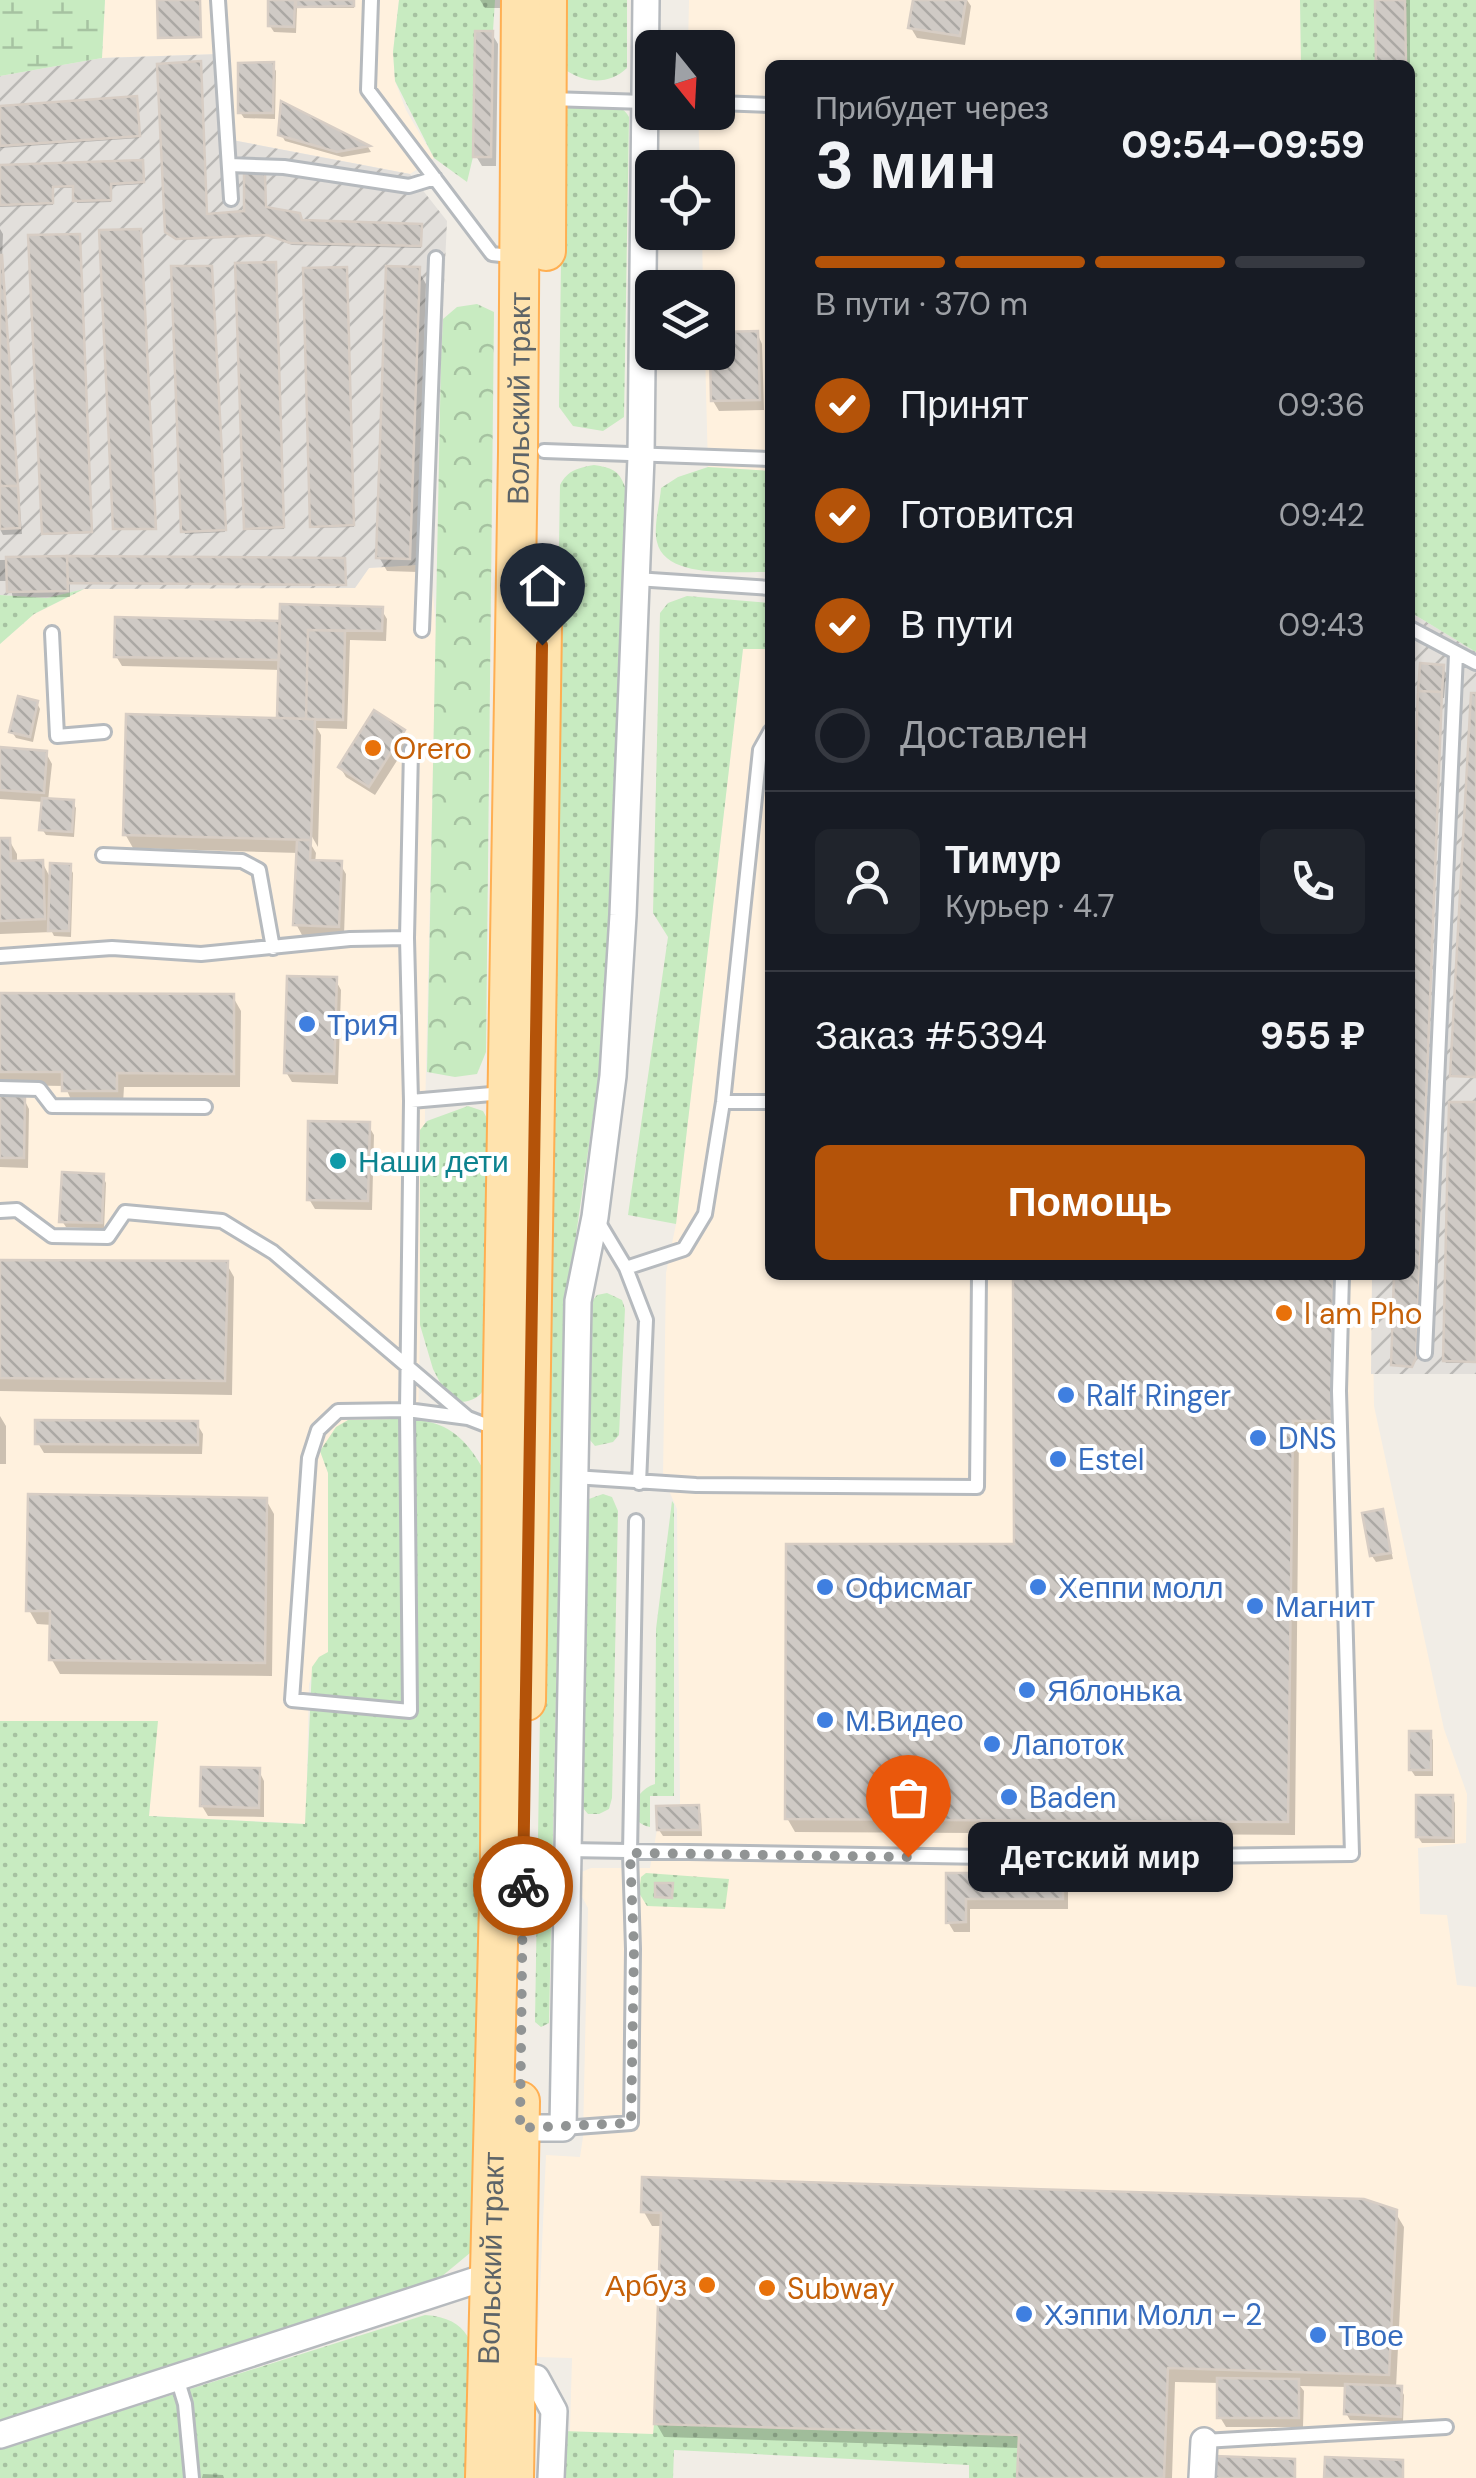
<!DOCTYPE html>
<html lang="ru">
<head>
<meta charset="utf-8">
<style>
  :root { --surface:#171b24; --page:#20242c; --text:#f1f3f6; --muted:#9ea1a6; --line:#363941; --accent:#b45309 }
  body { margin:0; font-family:"DM Sans",sans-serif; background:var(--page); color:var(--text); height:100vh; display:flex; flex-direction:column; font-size:38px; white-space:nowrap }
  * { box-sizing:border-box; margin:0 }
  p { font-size:32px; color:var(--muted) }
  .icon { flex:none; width:55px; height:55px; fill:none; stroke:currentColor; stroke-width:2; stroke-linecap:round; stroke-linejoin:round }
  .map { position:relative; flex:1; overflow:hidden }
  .panel { position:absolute; left:765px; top:60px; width:650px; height:1220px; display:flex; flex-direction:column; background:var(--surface); border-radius:15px; box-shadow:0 2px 8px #0004 }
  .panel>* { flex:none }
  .needle { width:65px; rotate:162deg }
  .fabs { position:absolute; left:635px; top:30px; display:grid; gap:20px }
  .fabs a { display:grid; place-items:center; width:100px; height:100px; border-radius:15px; background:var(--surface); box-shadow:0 2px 8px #0004; font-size:50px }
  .pin { position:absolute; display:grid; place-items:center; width:85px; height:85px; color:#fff; margin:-102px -42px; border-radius:50% 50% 50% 0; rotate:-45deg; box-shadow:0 0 10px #0007 }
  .pin .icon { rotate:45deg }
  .courier { position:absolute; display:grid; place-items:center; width:100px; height:100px; margin:-50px; border:8px solid #b45309; border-radius:50%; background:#fff; color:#222; box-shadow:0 2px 12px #0007 }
  .bubble { position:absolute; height:70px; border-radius:15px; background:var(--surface); box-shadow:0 2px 8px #0004; font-size:32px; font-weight:800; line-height:70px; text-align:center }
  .head em { font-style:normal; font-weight:800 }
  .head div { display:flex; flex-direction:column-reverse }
  .head { display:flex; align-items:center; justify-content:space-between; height:170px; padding:0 50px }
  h1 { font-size:65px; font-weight:800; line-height:75px }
  .bar { display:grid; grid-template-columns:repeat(4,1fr); gap:15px 10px; align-content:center; height:120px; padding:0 50px }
  .bar i { height:12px; border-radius:8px; background:var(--line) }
  .bar .current { background:var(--accent) }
  .bar p { grid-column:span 4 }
  .line { display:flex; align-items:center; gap:25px; padding:0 50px; border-top:2px solid var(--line) }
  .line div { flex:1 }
  .round { display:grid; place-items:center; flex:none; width:105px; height:105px; border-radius:15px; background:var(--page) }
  ol { padding:0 50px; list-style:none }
  li { display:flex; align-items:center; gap:30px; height:110px }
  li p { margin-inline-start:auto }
  li .icon { padding:10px; border-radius:50%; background:var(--accent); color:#fff; stroke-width:4 }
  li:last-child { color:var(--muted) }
  li i { width:55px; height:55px; border:5px solid var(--line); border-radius:50% }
  .action { display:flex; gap:20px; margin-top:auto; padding:20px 50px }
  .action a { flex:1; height:115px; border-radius:15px; background:var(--accent); color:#fff; font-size:40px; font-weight:800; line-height:115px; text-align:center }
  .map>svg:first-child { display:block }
</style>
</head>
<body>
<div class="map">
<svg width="1476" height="2478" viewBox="0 0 1476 2478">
  <defs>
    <pattern id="industrial-furrows" width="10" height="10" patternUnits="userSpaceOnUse" patternTransform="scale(2.5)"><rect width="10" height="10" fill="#e2dfdb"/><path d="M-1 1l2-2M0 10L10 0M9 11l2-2" fill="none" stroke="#bab8b5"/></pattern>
    <pattern id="grass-dots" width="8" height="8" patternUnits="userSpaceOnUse" patternTransform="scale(2.5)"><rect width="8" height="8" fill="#c8ebc1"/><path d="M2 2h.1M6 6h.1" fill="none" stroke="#a6c2a1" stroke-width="1.8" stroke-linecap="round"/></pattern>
    <pattern id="forest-crowns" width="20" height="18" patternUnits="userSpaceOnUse" patternTransform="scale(2.5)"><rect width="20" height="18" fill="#c8ebc1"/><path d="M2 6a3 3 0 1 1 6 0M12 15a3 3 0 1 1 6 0" fill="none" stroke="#a6c2a1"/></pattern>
    <pattern id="wetland-marsh" width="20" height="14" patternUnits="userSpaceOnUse" patternTransform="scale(2.5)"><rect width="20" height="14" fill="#c8ebc1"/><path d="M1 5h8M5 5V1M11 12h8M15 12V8" fill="none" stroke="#a6c2a1"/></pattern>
    <pattern id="building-back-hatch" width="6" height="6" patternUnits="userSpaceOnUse" patternTransform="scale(2.5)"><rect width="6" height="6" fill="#cfcac5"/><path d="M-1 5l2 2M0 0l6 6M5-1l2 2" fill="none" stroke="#aba8a4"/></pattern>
  </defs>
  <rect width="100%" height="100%" fill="#f1ede6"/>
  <!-- commercial -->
  <path fill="#fff1de" d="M105 0H399L393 52 395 81 406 110 434 158 410 174 232 140 220 54 102 58Z
    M689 0H1300L1301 65H770V471L708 467 705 353 718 352V288L703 287 702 233 718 232V168L700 167 698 113 718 112V48H688Z
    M431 564 436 632 418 1420H348L320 1451 328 1472V1653L319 1657 309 1684 306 1824 149 1816 157 1722 0 1721V644L34 614 84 589 355 588 369 568Z
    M743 648 770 649V1275H1372L1374 1406 1444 1729 1467 1794 1466 1843 1418 1848 1420 1914 1447 1915 1457 1985 1476 1987V2478H1017L1019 2436 674 2425 673 2463 569 2466 572 2358 537 2357 546 2155 580 2157 583 2137 588 1908 578 1889 579 1873 591 1868H650L657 1830 656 1806 680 1804 677 1509 663 1477 666 1273 676 1224Z"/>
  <!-- industrial -->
  <path fill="url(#industrial-furrows)" d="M220 54 232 140 410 174 447 221 431 564 369 568 355 588 84 589 47 598 0 595V76L102 58Z
    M1410 612 1476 652V1374H1371L1372 1275H1410Z"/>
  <!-- grass -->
  <path fill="url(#grass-dots)" d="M399 0H495L493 31H476L473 157 467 182 434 158 395 81 393 52Z
    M565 0H627V68C608 86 584 83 564 69Z
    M1300 0H1476V652L1410 612V65H1301Z
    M582 102C598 104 620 100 629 117L624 417 603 431 573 426 559 407 563 116 569 107Z
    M594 465C612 468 619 470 625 487L617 902 604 1040 564 1319 549 2023 541 2027 535 2022 560 485C568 470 578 468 594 465Z
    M708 467 770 471V572C740 571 665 580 657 542 653 527 660 503 661 488L678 477Z
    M84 589 34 614 0 644V595L47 598Z
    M687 596 770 603V649H743L676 1224 628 1215 668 937 653 913 660 613 668 603Z
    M468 1106 483 1111 488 1120 489 1381C482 1395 476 1401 460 1402L444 1390 433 1369 420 1325V1130L427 1121Z
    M607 1293 622 1300 625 1309 619 1435 613 1442 595 1446 585 1434 589 1305 597 1295Z
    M348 1420C419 1420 452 1407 488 1478L478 2229 470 2253 441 2277 0 2420V1721H158L149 1816 305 1824 312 1667 319 1657 328 1652V1473L320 1451 336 1427Z
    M603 1494 612 1497 618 1511 612 1798 609 1809 599 1814H588L578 1802 586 1500Z
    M672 1501 674 1504V1796H650V1827C624 1822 632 1791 655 1784L656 1629Z
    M646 1873 729 1879 725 1909 647 1906 639 1893 641 1877Z
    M425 2315C481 2319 476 2360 475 2405 475 2429 474 2454 474 2478H0V2449Z
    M654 2424 1019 2435 1017 2478H969V2465L674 2450 673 2478H561L562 2431 653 2434Z"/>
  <!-- forest -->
  <path fill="url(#forest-crowns)" d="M477 304 494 312 486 1052 477 1074 455 1077 427 1072 441 358 443 319 457 307Z"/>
  <!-- wetland -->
  <path fill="url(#wetland-marsh)" d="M0 0H105L102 58 0 76Z"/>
  <!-- shadow -->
  <path fill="#0003" d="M160 0H200L201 38 162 39Z
    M271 0H354V8H297L296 33 274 32 270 26Z
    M480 0H500V8H485Z
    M915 0H967L971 6 965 45 917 38 911 28Z
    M1378 0H1410V80V65H1378Z
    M492 34 498 44 496 166H482L476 156Z
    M272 65 276 71 275 119 244 118 240 112Z
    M201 66 207 216 266 209 301 222 422 229 421 248 292 245 270 236 179 240 169 234Z
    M137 101 139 138 0 148V108Z
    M283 105 368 147 371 152 342 157 285 141 281 134Z
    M143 164V184L111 186V202L77 203 75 188H53V205L0 207V168Z
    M0 229 3 234 2 260 22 534 3 535 0 529Z
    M141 234 155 530H117L116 528Z
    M80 238 92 533 46 535 44 533Z
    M275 266 284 529 248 530 246 528Z
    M346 270 354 527 314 528 312 526Z
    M418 270 426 284 417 572 387 571 379 557Z
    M212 271 225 532 185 534 184 531Z
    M757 333 762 344 764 410 719 411 713 401 718 335Z
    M69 559 345 563 346 586 70 584V597L13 598 9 581H0V560Z
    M381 609 387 619 386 641 350 640 347 729 317 728 321 735 318 847 307 828 303 831 316 853 315 863 340 864 346 874 344 936 302 935 296 924 299 853 133 848 125 834 279 720 281 670 122 666 116 656 282 623Z
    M1442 667 1446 673 1444 698H1442L1415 1361 1412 1368 1393 1364 1397 1275H1410V954Z
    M37 703 40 709 33 742 16 738 12 732Z
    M403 732 409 742 375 795 346 777 340 767Z
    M0 750 46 753 52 764 48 801 72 802 76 808 74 837 46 835 42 829 44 802 0 799Z
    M0 840H9L17 854V863L42 862 52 881 69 866 73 873 71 937 54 936 52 932 0 934Z
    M335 979 341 990 338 1084 292 1082 286 1072Z
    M0 995 233 997 241 1011 240 1087H124L123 1104H73L65 1086 0 1085Z
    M0 1098 24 1099 29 1109 28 1168 0 1167Z
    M1476 1104V1363H1446L1445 1361Z
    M368 1125 374 1135 372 1210 315 1209 309 1199Z
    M103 1177 106 1183 104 1229 66 1227 62 1221Z
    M0 1263H226L234 1277 232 1395 0 1391Z
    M1016 1275H1340L1339 1434H1299L1295 1835 795 1832 787 1818 1017 1547Z
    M0 1416 6 1426V1464H0Z
    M197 1424 203 1434 202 1454 44 1453 38 1443Z
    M266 1500 274 1514 272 1676 60 1674 52 1660V1625L37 1624 29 1610Z
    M1382 1512 1393 1559 1376 1562 1372 1556Z
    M1429 1734 1433 1740V1776H1415L1411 1770Z
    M259 1771 264 1781V1817L208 1816 202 1806Z
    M1452 1797 1455 1803V1843H1422L1418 1837Z
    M697 1807 701 1814 702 1836H663L659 1830Z
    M949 1875 1062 1876 1068 1886V1909H970V1932H954L948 1922Z
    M644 2212H1395L1404 2227 1396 2388 1401 2389 1404 2395 1403 2422 1350 2420 1346 2413 1347 2387 1300 2386 1304 2391 1303 2427H1226L1220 2417V2383L1175 2382 1172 2478H1020L1021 2448 664 2437 656 2423 663 2226H652Z
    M203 2474 223 2475 224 2478H202Z"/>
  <!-- building -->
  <path fill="url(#building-back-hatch)" stroke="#d7cdc4" stroke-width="2.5" d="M157 0H200L201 37 158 38Z
    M268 0H295L294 27 268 26Z
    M296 0H354V6L296 7Z
    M913 0H966L960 36 908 28Z
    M1375 0H1405L1406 65H1376Z
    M475 31H493L491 157H473Z
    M201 61 207 214 244 211V173H265L266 207 300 213 302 220 422 224 421 246 290 243 267 235 176 239 165 232 157 64Z
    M274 62 273 113H238V63Z
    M137 96 140 136 0 146V106Z
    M281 101 370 146 337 152 278 135Z
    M143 160 144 182 111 184V200L73 201V186L53 187V203L0 205V165Z
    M141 229 156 529H113L99 230Z
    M80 234 92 532 42 534 28 235Z
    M0 255H2L18 486H0Z
    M276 262 284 527 244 529 235 263Z
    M171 266H212L226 530 181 532Z
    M386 266 420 267 410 559 376 558Z
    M347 267 354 525 310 527 303 268Z
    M758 331 760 400 711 401 710 352H718V332Z
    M0 486H18L20 528 0 529Z
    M67 556 345 558 346 585 68 583Z
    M67 556 68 591 7 592 6 557Z
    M280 604 383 607 382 631 308 630 306 719 277 718Z
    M115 617 280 621 279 660 114 657Z
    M308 630 345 631 343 720 306 719Z
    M1420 663 1444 665 1442 692 1418 691Z
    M1418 691 1442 692 1416 1358 1412 1367 1391 1365 1394 1275H1410V893Z
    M1471 693H1476V1077L1450 1076Z
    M18 696 38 701 30 737 9 732Z
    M374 710 405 730 369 787 338 767Z
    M126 714 315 719 311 840 123 835Z
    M0 747 47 751 44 793 0 790Z
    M42 798 74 800 72 832 39 830Z
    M0 838H10L11 861 43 860 45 919 0 921Z
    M297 840H311L310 860 342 861 339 927 293 925Z
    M50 863 71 864 69 931H48Z
    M287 976 337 977 334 1074 284 1073Z
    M0 993 234 994V1074L117 1073V1091H62V1072H0Z
    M0 1096H25L24 1158H0Z
    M1449 1102H1476V1362L1443 1361Z
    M308 1121 370 1122 368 1201 307 1200Z
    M62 1172 104 1174 102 1223 59 1222Z
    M0 1260 228 1261 225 1381 0 1378Z
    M1013 1275H1333L1332 1421H1293L1288 1822 785 1819 786 1544H1014Z
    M35 1420 198 1421V1445L35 1444Z
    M28 1494 267 1498 265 1663 49 1660 50 1611H26Z
    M1383 1509 1391 1553 1370 1556 1362 1513Z
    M1409 1731H1431V1770H1409Z
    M201 1767 260 1768 259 1808 200 1806Z
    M1416 1795H1453V1838L1416 1837Z
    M699 1805 700 1830H657L656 1806Z
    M946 1873H1063V1899H966V1922L946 1923Z
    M655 1883H673L672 1898 655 1897Z
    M642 2177 1364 2199 1397 2210 1389 2375 1168 2368 1164 2478H1017L1019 2435 654 2424 661 2213 641 2212Z
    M1217 2378 1299 2379V2418H1217Z
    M1345 2384 1402 2386 1401 2417 1344 2414Z
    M1215 2456 1295 2459V2478H1214Z
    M1325 2457 1403 2460V2478H1324Z"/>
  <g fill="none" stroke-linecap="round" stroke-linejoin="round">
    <!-- lane casing -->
    <g stroke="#b6babe" stroke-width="18">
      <path id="lane" d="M218 0 231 199
        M371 0 368 90 492 254 518 257
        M550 99 645 102
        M718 103 770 105
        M229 165 284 167 409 186 435 178
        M544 451 770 459
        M636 579 770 588
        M1410 628 1476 663
        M422 630 436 258
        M52 633 57 736 104 732
        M411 750 407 938 411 1101 407 1410 410 1711 292 1700 309 1458 318 1430 338 1411 407 1410 468 1418
        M103 855 242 861 259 870 273 948
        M0 956 112 948 201 954 350 939 407 938
        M0 1088 39 1089 52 1106 205 1107
        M411 1101 503 1093
        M723 1102H770
        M0 1211 17 1210 52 1236 108 1237 125 1212 222 1221 273 1252 468 1418 499 1430
        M596 1218 626 1268 646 1320 639 1483
        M626 1268 684 1249 705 1214 723 1102 760 750 770 732
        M1425 1353 1456 654
        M574 1477 696 1485 977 1487 979 1275
        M567 1850 1053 1858 1352 1854 1339 1391 1342 1275
        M563 2128 631 2123 633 1949 630 1853 636 1521
        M177 2378 185 2404 192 2478
        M1204 2441 1446 2427"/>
    </g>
    <!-- street casing -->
    <g stroke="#b6babe" stroke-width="30">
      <path id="street" d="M520 2128H563L578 1301 595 1217 613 1076 623 915 641 457 646 0
        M516 2375 536 2378 554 2411 551 2478
        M0 2435 489 2276
        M1202 2478 1204 2441"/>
    </g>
    <!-- primary casing -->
    <g stroke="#ffaf52" stroke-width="42">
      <g id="primary">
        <path d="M546 251 547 0"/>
        <path d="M526 1701 542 626"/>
        <path id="s1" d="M485 2478 500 1860 502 1431 518 452 521 0"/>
        <path d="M514 2478 520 2101"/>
      </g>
    </g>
    <!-- lane -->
    <use href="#lane" stroke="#fff" stroke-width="12"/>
    <!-- street -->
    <use href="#street" stroke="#fff" stroke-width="25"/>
    <!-- primary -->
    <use href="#primary" stroke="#ffe3ae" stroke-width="38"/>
  </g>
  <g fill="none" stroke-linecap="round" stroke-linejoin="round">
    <!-- done -->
    <path stroke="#919494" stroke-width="10" stroke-dasharray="0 18" d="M523 1886 520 2128 631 2123 634 1948 630 1853 908 1857"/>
    <!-- route -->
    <path stroke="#b45309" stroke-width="12" d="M523 1886 542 645"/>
  </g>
  <!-- markers -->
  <g fill="#e8710a" stroke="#fff" stroke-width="4">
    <circle cx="373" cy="748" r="10"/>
    <circle cx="1284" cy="1313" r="10"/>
    <circle cx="707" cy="2285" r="10"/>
    <circle cx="767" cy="2288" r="10"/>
  </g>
  <g fill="#3f7fe0" stroke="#fff" stroke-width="4">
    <circle cx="307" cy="1024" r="10"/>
    <circle cx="1066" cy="1395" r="10"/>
    <circle cx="1258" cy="1438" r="10"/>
    <circle cx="1058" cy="1459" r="10"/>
    <circle cx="825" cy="1587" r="10"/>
    <circle cx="1038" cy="1587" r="10"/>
    <circle cx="1255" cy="1606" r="10"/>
    <circle cx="1027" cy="1690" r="10"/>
    <circle cx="825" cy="1720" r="10"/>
    <circle cx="992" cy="1744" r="10"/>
    <circle cx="1009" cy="1797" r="10"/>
    <circle cx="1024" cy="2314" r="10"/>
    <circle cx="1318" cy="2335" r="10"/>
  </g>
  <circle fill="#0f9aa8" stroke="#fff" stroke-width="4" cx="338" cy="1161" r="10"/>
  <g text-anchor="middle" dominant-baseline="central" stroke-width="8" stroke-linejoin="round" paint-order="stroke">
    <!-- street labels -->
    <g font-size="30" fill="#5d6468" stroke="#fff">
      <text stroke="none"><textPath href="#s1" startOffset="2080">Вольский тракт</textPath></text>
      <text stroke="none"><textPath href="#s1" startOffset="220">Вольский тракт</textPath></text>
    </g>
    <!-- food labels -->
    <g font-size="30" fill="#c56008" stroke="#fff" text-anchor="start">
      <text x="393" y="748">Orero</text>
      <text x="1304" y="1313">I am Pho</text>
      <text x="687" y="2285" text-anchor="end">Арбуз</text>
      <text x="787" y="2288">Subway</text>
    </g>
    <!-- shop labels -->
    <g font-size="30" fill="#366cbe" stroke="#fff" text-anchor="start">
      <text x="327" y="1024">ТриЯ</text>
      <text x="1086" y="1395">Ralf Ringer</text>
      <text x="1278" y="1438">DNS</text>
      <text x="1078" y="1459">Estel</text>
      <text x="845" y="1587">Офисмаг</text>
      <text x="1058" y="1587">Хеппи молл</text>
      <text x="1275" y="1606">Магнит</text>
      <text x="1047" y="1690">Яблонька</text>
      <text x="845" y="1720">М.Видео</text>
      <text x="1012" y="1744">Лапоток</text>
      <text x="1029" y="1797">Baden</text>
      <text x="1044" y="2314">Хэппи Молл - 2</text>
      <text x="1338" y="2335">Твое</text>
    </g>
    <!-- culture labels -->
    <g font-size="30" fill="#0d838f" stroke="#fff" text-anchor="start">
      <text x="358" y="1161">Наши дети</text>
    </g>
  </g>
</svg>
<div class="fabs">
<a><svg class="needle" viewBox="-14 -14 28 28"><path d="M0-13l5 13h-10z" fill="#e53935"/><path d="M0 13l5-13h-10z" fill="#9ea1a6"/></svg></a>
<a><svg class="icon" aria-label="locate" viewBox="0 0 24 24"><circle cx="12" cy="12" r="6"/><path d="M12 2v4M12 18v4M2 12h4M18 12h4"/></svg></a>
<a><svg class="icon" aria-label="layers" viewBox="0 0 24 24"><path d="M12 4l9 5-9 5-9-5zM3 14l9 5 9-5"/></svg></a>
</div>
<div class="pin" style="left:908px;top:1857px;background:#ea580c"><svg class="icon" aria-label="bag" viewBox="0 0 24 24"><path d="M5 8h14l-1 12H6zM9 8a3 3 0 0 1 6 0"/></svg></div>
<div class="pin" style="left:542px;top:645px;background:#1f2937"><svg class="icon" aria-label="home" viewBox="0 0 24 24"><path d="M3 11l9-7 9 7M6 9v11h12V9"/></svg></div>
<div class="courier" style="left:523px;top:1886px"><svg class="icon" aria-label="bike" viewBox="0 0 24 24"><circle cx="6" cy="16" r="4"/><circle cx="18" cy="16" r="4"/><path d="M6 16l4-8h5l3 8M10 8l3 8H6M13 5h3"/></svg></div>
<div class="bubble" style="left:968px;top:1822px;width:265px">Детский мир</div>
<section class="panel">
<div class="head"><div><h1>3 мин</h1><p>Прибудет через</p></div><em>09:54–09:59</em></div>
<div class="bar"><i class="current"></i><i class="current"></i><i class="current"></i><i></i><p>В пути · 370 m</p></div>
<ol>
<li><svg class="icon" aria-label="check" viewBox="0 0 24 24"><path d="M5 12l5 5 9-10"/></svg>Принят<p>09:36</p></li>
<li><svg class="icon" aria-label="check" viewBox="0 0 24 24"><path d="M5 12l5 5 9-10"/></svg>Готовится<p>09:42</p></li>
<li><svg class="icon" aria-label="check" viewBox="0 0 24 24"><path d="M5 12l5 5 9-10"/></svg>В пути<p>09:43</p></li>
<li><i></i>Доставлен</li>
</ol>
<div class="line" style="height:180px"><a class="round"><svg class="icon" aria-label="person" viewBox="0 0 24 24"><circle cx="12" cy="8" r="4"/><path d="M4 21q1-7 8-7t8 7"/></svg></a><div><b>Тимур</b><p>Курьер · 4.7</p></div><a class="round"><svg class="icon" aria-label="phone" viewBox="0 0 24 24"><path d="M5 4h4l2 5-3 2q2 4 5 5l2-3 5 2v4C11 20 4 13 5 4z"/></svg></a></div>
<div class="line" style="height:130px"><div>Заказ #5394</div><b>955 ₽</b></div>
<div class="action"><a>Помощь</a></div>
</section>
</div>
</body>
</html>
